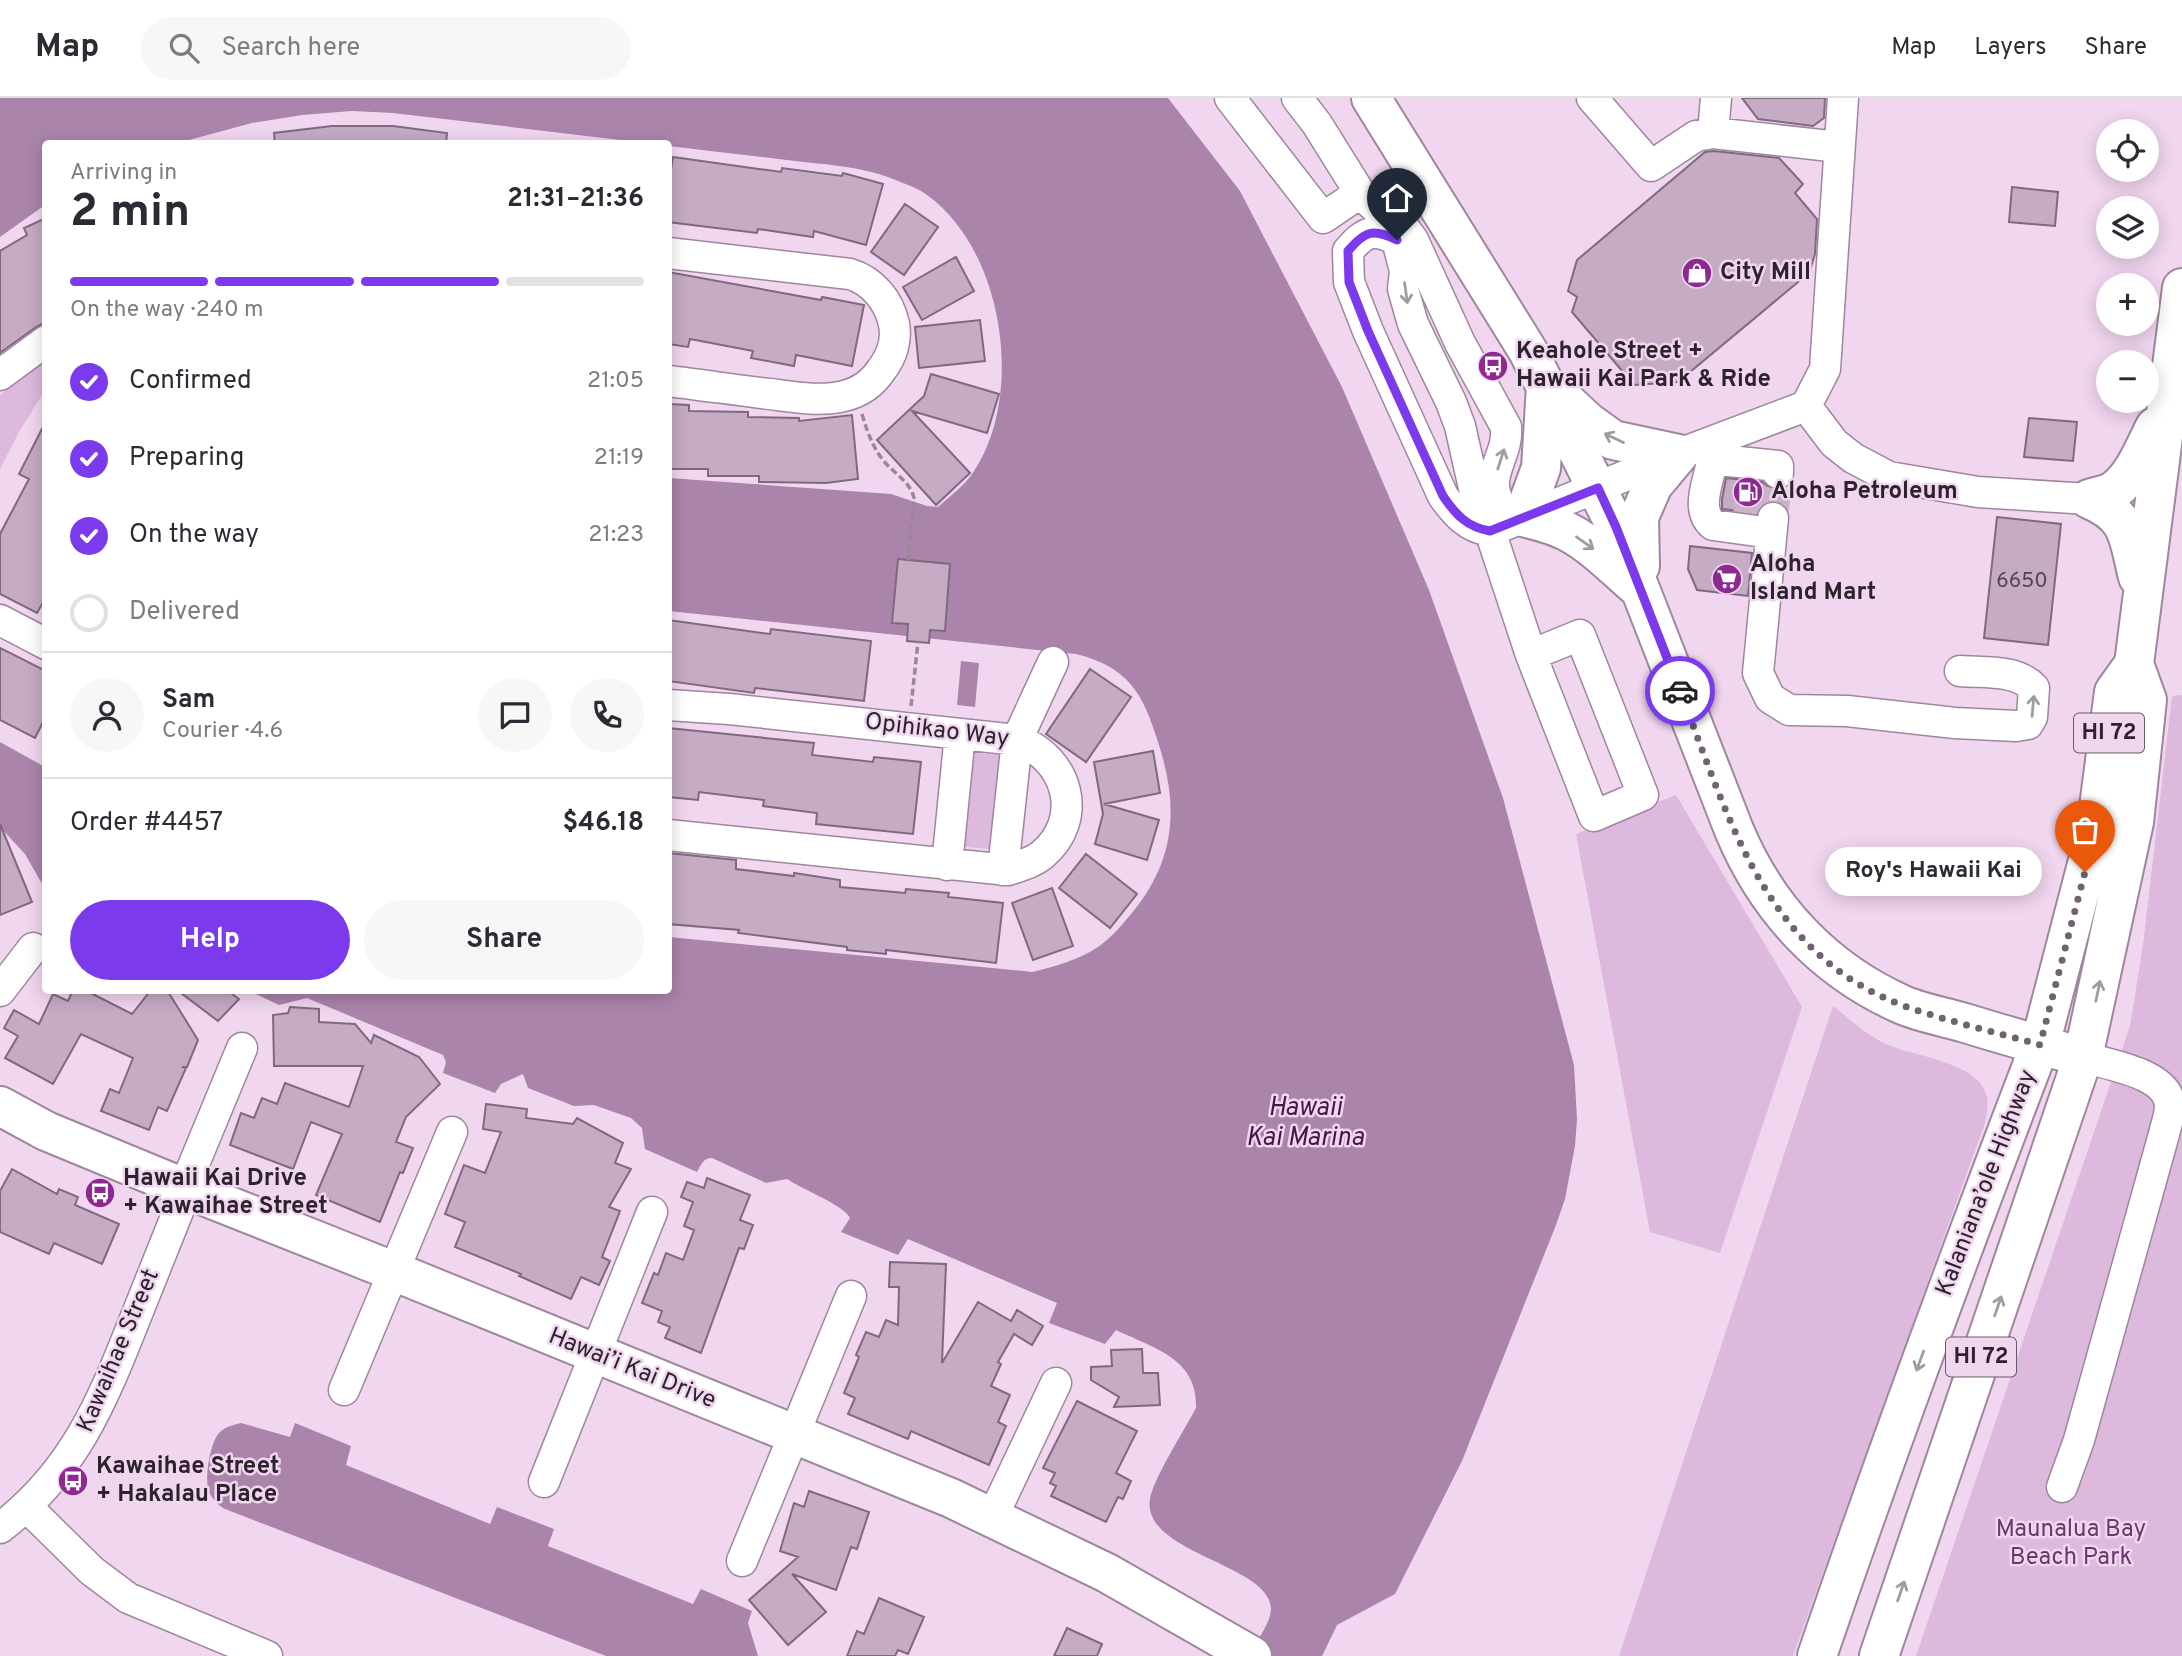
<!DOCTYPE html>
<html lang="en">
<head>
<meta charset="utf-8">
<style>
  :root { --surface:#fff; --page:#f7f7f7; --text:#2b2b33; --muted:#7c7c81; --line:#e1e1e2; --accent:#7c3aed }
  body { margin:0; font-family:Overpass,sans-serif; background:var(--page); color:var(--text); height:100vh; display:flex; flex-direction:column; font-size:26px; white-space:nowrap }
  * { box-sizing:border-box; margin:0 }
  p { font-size:23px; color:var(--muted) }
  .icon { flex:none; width:38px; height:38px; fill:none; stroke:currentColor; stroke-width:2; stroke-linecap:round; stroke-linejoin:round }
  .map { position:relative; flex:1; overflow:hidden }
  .details { position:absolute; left:42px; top:42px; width:630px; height:854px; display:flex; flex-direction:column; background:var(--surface); border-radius:7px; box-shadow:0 4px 18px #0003 }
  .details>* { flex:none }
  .controls { position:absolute; left:2096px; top:21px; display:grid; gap:14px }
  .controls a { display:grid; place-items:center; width:63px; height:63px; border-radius:50%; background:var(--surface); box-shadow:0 4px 18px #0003; font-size:35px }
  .pin { position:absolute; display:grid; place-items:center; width:60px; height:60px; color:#fff; margin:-72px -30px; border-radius:50% 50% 50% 0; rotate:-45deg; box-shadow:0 0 7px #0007 }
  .pin .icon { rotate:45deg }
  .courier { position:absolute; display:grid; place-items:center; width:70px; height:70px; margin:-35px; border:5px solid #7c3aed; border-radius:50%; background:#fff; color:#222; box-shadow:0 2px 9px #0007 }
  .bubble { position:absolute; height:49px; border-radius:24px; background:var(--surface); box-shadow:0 4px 18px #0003; font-size:23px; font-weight:700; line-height:49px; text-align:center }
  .summary em { font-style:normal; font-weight:700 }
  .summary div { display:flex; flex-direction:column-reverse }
  .summary { display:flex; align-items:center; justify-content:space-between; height:119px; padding:0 28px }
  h1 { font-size:46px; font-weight:700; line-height:52px }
  .bar { display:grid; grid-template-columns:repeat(4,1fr); gap:10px 7px; align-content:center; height:84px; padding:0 28px }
  .bar i { height:9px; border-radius:5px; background:var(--line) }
  .bar .active { background:var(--accent) }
  .bar p { grid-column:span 4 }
  .line { display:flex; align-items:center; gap:18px; padding:0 28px; border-top:2px solid var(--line) }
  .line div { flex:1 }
  .round { display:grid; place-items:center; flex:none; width:74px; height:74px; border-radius:37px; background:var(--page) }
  ol { padding:0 28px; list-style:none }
  li { display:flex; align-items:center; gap:21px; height:77px }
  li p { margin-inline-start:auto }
  li .icon { padding:7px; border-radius:50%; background:var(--accent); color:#fff; stroke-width:4 }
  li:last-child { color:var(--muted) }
  li i { width:38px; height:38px; border:4px solid var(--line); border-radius:50% }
  .button { display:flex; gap:14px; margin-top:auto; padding:14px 28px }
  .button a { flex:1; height:80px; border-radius:42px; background:var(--accent); color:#fff; font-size:28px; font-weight:700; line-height:80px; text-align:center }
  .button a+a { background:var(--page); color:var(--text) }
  header { display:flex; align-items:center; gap:42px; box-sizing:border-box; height:98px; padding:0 35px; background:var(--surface); border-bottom:2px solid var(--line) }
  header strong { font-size:33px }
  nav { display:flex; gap:38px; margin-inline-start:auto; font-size:24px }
  .search { width:490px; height:63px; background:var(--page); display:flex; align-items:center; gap:18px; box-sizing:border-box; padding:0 24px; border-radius:38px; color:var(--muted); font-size:26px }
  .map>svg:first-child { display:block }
</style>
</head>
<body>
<header>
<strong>Map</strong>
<div class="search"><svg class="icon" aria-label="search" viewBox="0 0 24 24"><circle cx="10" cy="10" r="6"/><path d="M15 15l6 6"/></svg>Search here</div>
<nav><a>Map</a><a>Layers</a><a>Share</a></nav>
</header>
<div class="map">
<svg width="2182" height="1558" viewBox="0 0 2182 1558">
  <rect width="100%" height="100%" fill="#f1d6f0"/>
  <!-- green -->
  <path fill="#ddb9dd" d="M45 261V292L19 334 0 371V297Z
    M2182 597V1558H1916L2130 928 2143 847 2172 598Z
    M965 654 1007 658 998 752 957 748Z
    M1676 697 1802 909 1720 1155 1650 1134 1576 736Z
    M1833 908C1851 922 1869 940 1891 948 1918 959 1980 965 1987 999 1989 1007 1986 1017 1985 1025L1793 1558H1619Z"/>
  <!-- water -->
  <path fill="#ab84ab" d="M0 0H1168L1240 93 1342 289 1429 492 1503 700 1574 967 1577 1021 1575 1048 1565 1101 1556 1127 1462 1363 1395 1496 1337 1527 1322 1558H1248C1255 1545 1271 1526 1271 1510 1269 1466 1141 1455 1150 1401 1153 1381 1185 1331 1196 1310 1198 1260 1153 1250 1116 1232L1105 1246 1049 1225 1057 1205 908 1141 898 1157 841 1134 850 1120C844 1107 803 1092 787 1081L766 1085 712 1060C703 1060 701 1067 697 1074L645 1051 642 1030 631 1020 594 1007 574 1008 528 990 523 976 501 986 495 995 443 975 446 964 443 957 307 900 279 907 249 893 668 892 669 839 1033 874C1055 868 1079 862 1098 849 1111 840 1122 827 1132 815 1176 761 1179 708 1158 644 1143 595 1128 569 1076 556L669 513V380L891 396 927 408 938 409C949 399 964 388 972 376 1026 299 1004 152 927 97 919 91 908 87 898 83 866 69 830 67 795 63 753 58 711 53 669 48L668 46 646 45 393 15 352 13 302 17 252 25 178 45 46 46 45 107 0 139Z
    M961 563 979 565 975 609 957 607Z
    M0 644 45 669V791L25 756 0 729Z
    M241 1325 290 1339 295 1325 351 1348 346 1367 490 1426 497 1409 554 1431 548 1448 693 1506 701 1491 752 1513 748 1525 758 1558H606L225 1411C218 1407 212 1401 209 1394 204 1382 210 1343 220 1334 227 1328 233 1327 241 1325Z"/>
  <!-- building -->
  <path fill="#c5abc4" stroke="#806980" stroke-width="2" d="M1742 0H1825L1824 20 1813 28 1758 21Z
    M332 28H393L447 35 446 46H275L274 35Z
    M1714 53 1779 60 1803 86 1795 95 1817 121 1815 156 1809 175 1678 284 1634 287 1572 214 1577 199 1568 193 1577 162 1705 54Z
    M673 59 781 74 782 70 842 78 843 75 883 86 866 147 814 133 813 139 758 131 757 135 668 124V89Z
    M2012 89 2058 94 2055 128 2009 124Z
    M905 106 938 129 904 177 871 154Z
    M46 120V224L36 229 0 255V153L27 137 24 130Z
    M956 159 974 193 922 222 903 189Z
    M668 174 821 202 822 199 864 207 852 268 796 257 794 268 751 260 753 253 690 241 688 249 668 246Z
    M980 222 985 263 919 270 915 229Z
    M931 276 999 296 987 335 912 313 970 375 936 407 877 342 924 298Z
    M668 306 689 307V313L748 314V319L799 320V323L852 317 858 381 826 385 759 384V378H708V371H668Z
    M2029 320 2077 324 2073 363 2024 359Z
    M46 323V499L37 515 0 496V436L29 381 19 376Z
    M1726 380 1763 384 1770 390 1781 392 1780 404 1774 403 1765 404 1757 415 1722 411V401Z
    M1997 419 2061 426 2048 547 1984 540Z
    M1690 448 1752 455 1748 498 1697 492 1688 471Z
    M898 461 950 466 945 533 930 532 929 545 907 543 908 526 892 525Z
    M668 522 770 536 771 531 871 543 864 603 755 590 754 595 668 583Z
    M0 550 46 573V618L35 640 0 622Z
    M1090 571 1131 599 1086 664 1046 636Z
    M668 630 814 645 812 657 873 664 874 659 921 664 913 736 816 726 817 715 763 708 764 702 699 694 698 702 668 699Z
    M1153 653 1160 695 1104 706 1159 722 1147 762 1095 746 1103 716 1094 664Z
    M0 726 32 804 0 817Z
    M668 755 736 762V771L794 778V775L840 782V789L905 795 906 791 949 795 948 799 1003 805 996 865 886 852V856L847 852V849L738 835 739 832 668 826Z
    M1086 756 1137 796 1110 830 1059 790Z
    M1052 790 1073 848 1033 862 1012 805Z
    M73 892H85L132 916 151 892H167L198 942 187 969H182L186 970 167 1013 158 1009 149 1032 101 1013 110 991 119 995 133 960 81 936 53 986 5 960 18 938 4 930 14 912 39 926 53 896 68 903Z
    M177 892H227L239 901 218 923Z
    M290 909 319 911V924L355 926 371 945 374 937 419 959 440 986 406 1019 396 1044 413 1050 403 1075 400 1074 380 1124 316 1097 342 1036 311 1024 293 1071 230 1047 241 1015 254 1020 262 1000 277 1006 285 985 349 1009 363 968H274L273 917 288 915Z
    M486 1006 527 1011 526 1020 573 1026 577 1020 623 1045 615 1065 631 1071 609 1109 620 1113 602 1159 610 1163 599 1187 581 1179 571 1201 519 1178 521 1176 455 1149 465 1124 445 1116 464 1067 485 1075 501 1034 483 1031Z
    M12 1071 57 1096 59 1091 78 1099 75 1107 119 1126 102 1166 54 1145 49 1156 0 1134V1093Z
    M707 1080 750 1097 740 1122 753 1127 744 1151 739 1150 701 1255 665 1240 670 1229 658 1224 662 1213 642 1205 654 1175 658 1177 666 1155 683 1162 694 1132 684 1128 693 1104 681 1099 687 1084 704 1090Z
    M890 1164 946 1166 942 1265 978 1204 1011 1223 1017 1212 1043 1228 1032 1247 1014 1236 998 1264 1001 1266 991 1288 1010 1297 998 1324 1006 1328 989 1367 911 1333 908 1341 848 1316 855 1300 844 1295 859 1259 856 1257 866 1234 879 1239 886 1222 898 1227 899 1189H889Z
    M1142 1251 1143 1275H1158L1160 1307 1114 1309 1119 1299 1091 1282V1269L1112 1268 1111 1252Z
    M1077 1303 1137 1333 1116 1375 1131 1383 1123 1401 1118 1399 1106 1424 1051 1398 1056 1388 1050 1385 1055 1375 1043 1370Z
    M809 1393 869 1414 857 1451 851 1449 836 1492 792 1476 826 1514 788 1547 749 1502 798 1459 780 1453 794 1405 804 1409Z
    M879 1500 924 1519 908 1556 898 1552 895 1558H847L857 1533 864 1536Z
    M1067 1530 1102 1546 1097 1558H1054Z"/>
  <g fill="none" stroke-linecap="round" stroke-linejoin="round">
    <!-- minor-tunnel -->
    <path stroke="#cab2c9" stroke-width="30" stroke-dasharray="30 15" stroke-linecap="butt" d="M1748 417 1752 372
      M1773 420 1778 375"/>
    <!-- minor casing -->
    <g stroke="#9e869e" stroke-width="33">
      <path id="minor" d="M1230 0 1323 120 1360 95
        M1297 0 1317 26 1360 95 1378 112 1405 131 1413 142 1460 245 1506 329C1508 350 1496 364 1494 383 1493 398 1502 413 1507 426
        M1592 0 1651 68 1696 38 1713 35 1839 49
        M1713 35 1716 0
        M668 155 850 176C873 183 889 203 894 226 897 242 892 258 882 271 873 285 861 294 844 298 820 304 794 299 770 296 736 292 702 287 668 283
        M0 277 46 243
        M1806 308 1834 345 1853 360 1889 379 1978 394 2089 401
        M1773 420 1758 575 1770 600 1789 612 1847 613 1955 625 2016 628 2028 626 2032 619 2034 590C2016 571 1985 575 1960 573
        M1771 435 1713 427C1696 413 1707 387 1711 368L1719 362 1778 368V375
        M0 522 46 546
        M1531 557 1580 537 1643 697 1594 718 1531 557 1490 433 1484 412 1476 399 1460 328 1451 304 1413 226 1403 191 1405 173 1397 142C1373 130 1365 133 1348 153L1349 184 1368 233 1443 398C1456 416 1467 429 1490 433L1679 356 1806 308 1825 271 1843 0
        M668 607 729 611 1017 642C1067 659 1086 720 1042 757 1032 765 1020 768 1008 772L668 737
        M947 767 960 636
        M1003 772 1017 642 1053 564
        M0 893 33 850
        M184 1090 242 950
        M344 1292 452 1034
        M544 1384 652 1114
        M2062 1389 2079 1342 2164 1036C2166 1027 2170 1017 2170 1008 2169 975 2108 967 2083 959
        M26 1408 92 1473 128 1500 267 1558
        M993 1418 1056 1285
        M0 1430C74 1374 102 1304 135 1221 152 1178 169 1135 187 1091
        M742 1463 851 1198"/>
    </g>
    <!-- major casing -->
    <g stroke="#9e869e" stroke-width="42">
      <path id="major" d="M1371 0 1528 253 1616 429 1734 732C1767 811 1824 872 1903 907 1922 915 1945 919 1965 925 2004 937 2043 948 2083 959L2134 724 2147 602 2134 566 2182 190
        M1546 288 1541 370 1523 419C1539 423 1556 427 1570 435 1594 448 1615 470 1636 488
        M1559 297 1588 324 1613 342 1679 356
        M2089 401C2097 398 2109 397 2116 391 2135 376 2144 350 2155 329
        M2089 401C2130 418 2128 439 2138 479
        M1640 468 1639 419 1653 387 1679 356
        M2040 947 2096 732 2114 594 2134 566
        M0 1008 46 1033 184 1090 393 1173 951 1400 1107 1475 1252 1558"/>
    </g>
    <!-- highway casing -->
    <g stroke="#9e869e" stroke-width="42">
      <path id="highway" d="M1817 1558C1887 1353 1962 1150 2040 947
        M1879 1558 2083 959"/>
    </g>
    <!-- path -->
    <path stroke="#9a8799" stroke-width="3.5" stroke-dasharray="7 3.5" stroke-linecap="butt" d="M862 316C867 333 872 348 883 362 893 375 910 383 914 400L908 462
      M911 608 918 544"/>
    <!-- minor -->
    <use href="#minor" stroke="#fff" stroke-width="30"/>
    <!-- major -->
    <use href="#major" stroke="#fff" stroke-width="38"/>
    <!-- highway -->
    <use href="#highway" stroke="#fff" stroke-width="38"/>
  </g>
  <!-- one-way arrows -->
  <defs><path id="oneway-shaft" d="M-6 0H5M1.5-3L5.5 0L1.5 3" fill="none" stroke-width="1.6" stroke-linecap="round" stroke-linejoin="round" transform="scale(1.75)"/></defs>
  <g stroke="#a09ca0">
    <use href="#oneway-shaft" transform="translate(1406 195) rotate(82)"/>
    <use href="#oneway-shaft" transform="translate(1614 340) rotate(-155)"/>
    <use href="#oneway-shaft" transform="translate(1501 361) rotate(-72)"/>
    <use href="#oneway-shaft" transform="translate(1585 445) rotate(35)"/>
    <use href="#oneway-shaft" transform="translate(2033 608) rotate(-85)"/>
    <use href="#oneway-shaft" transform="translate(2098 893) rotate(-78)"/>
    <use href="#oneway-shaft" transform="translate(1998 1208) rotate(-71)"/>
    <use href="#oneway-shaft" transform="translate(1920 1263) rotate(110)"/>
    <use href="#oneway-shaft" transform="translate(1901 1493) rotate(-71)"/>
  </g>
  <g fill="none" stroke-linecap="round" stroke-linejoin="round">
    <!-- done -->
    <path stroke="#716271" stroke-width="7" stroke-dasharray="0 12.6" d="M1680 593C1729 719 1764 858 1907 909 1950 924 1996 934 2040 947L2085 774"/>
    <!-- route -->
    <path stroke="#7c3aed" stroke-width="9" d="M1397 142C1373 130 1365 133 1348 153L1349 184 1368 233 1443 398C1456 417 1467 429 1490 433L1598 390 1616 429 1680 593"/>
  </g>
  <!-- icons -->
  <defs>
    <g id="shop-disc" transform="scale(1.575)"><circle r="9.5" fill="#8d2a91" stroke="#f1d6f0"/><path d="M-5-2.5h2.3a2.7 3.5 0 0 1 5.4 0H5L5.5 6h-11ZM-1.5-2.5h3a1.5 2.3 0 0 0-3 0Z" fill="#fff"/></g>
    <g id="bus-disc" transform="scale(1.575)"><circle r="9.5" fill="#8d2a91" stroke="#f1d6f0"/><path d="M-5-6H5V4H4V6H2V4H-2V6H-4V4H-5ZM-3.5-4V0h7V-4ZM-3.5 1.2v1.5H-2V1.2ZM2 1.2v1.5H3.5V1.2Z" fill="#fff"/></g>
    <g id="fuel-disc" transform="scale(1.575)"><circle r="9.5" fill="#8d2a91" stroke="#f1d6f0"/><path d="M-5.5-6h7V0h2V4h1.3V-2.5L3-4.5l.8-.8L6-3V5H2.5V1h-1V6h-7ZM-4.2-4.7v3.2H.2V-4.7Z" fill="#fff"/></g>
    <g id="supermarket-disc" transform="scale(1.575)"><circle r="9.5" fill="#8d2a91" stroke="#f1d6f0"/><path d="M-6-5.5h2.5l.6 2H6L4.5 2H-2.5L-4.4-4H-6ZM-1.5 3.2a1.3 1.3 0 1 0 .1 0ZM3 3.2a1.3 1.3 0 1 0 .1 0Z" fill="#fff"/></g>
  </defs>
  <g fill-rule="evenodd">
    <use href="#shop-disc" x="1697" y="175"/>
    <use href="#bus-disc" x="1493" y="268"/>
    <use href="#fuel-disc" x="1748" y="394"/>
    <use href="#supermarket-disc" x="1727" y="481"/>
    <use href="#bus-disc" x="100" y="1095"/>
    <use href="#bus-disc" x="73" y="1383"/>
  </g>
  <g text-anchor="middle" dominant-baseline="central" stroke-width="5" stroke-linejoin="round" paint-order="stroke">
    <!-- number labels -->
    <g font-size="21" fill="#524552">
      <text x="2022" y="483">6650</text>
    </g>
    <!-- shield labels -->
    <g fill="#f1d6f0" stroke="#675967" stroke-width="2">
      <rect x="2074" y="615.5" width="70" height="39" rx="5"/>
      <rect x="1946" y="1239.5" width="70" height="39" rx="5"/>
    </g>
    <g font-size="23" font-weight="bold" fill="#2c232c">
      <text x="2109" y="635">HI 72</text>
      <text x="1981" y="1259">HI 72</text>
    </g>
    <!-- poi labels -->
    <g font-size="24" font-weight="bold" fill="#2c232c" stroke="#f1d6f0" text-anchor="start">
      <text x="1720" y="175">City Mill</text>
      <text x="1516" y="254">Keahole Street +<tspan x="1516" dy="28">Hawaii Kai Park &amp; Ride</tspan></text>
      <text x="1771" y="394">Aloha Petroleum</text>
      <text x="1750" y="467">Aloha<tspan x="1750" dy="28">Island Mart</tspan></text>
      <text x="123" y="1081">Hawaii Kai Drive<tspan x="123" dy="28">+ Kawaihae Street</tspan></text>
      <text x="96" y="1369">Kawaihae Street<tspan x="96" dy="28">+ Hakalau Place</tspan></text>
    </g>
    <!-- street labels -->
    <g font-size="24" fill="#2c232c" stroke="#f1d6f0">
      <text transform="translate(937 633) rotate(7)">Opihikao Way</text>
      <text transform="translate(1987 1085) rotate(-69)">Kalaniana’ole Highway</text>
      <text transform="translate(119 1253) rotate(-67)">Kawaihae Street</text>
      <text transform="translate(632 1271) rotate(22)">Hawai’i Kai Drive</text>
    </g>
    <!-- park labels -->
    <g font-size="24" fill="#6a386b" stroke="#f1d6f0">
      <text x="2071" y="1432">Maunalua Bay<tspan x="2071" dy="28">Beach Park</tspan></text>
    </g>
    <!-- water labels -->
    <g font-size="26" font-style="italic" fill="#461648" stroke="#f1d6f0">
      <text x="1305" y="1010">Hawaii<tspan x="1305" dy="30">Kai Marina</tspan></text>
    </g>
  </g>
</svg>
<div class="controls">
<a><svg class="icon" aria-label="locate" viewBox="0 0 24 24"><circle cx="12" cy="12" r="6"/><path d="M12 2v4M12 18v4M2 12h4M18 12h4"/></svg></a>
<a><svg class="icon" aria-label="layers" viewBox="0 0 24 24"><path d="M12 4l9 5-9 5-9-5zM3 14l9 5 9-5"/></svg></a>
<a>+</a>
<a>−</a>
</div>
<div class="pin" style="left:2085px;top:774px;background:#ea580c"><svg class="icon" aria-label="bag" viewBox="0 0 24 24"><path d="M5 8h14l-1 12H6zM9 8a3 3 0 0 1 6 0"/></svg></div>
<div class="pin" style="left:1397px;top:142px;background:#1f2937"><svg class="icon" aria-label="home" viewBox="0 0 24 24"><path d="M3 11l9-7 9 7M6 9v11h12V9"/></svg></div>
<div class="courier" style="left:1680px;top:593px"><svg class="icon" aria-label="car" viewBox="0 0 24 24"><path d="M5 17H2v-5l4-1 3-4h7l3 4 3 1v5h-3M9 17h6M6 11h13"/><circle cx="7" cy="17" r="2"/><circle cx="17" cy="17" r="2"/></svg></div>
<div class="bubble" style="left:1825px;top:749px;width:217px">Roy's Hawaii Kai</div>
<section class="details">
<div class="summary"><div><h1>2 min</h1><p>Arriving in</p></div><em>21:31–21:36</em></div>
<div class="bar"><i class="active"></i><i class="active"></i><i class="active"></i><i></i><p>On the way · 240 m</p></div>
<ol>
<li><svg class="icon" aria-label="check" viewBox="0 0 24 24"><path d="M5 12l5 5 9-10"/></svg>Confirmed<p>21:05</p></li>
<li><svg class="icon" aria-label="check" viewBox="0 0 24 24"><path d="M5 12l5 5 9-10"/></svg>Preparing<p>21:19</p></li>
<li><svg class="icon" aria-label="check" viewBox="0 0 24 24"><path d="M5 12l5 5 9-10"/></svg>On the way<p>21:23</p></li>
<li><i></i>Delivered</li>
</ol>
<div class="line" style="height:126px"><a class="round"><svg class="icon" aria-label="person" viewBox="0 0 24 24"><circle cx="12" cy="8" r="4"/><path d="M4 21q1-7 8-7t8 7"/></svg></a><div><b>Sam</b><p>Courier · 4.6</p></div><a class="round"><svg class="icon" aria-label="chat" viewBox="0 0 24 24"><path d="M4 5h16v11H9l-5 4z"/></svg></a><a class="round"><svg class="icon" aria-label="phone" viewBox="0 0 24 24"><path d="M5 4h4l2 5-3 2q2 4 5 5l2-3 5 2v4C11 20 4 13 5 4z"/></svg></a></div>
<div class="line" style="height:91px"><div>Order #4457</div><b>$46.18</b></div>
<div class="button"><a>Help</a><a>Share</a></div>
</section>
</div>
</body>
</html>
